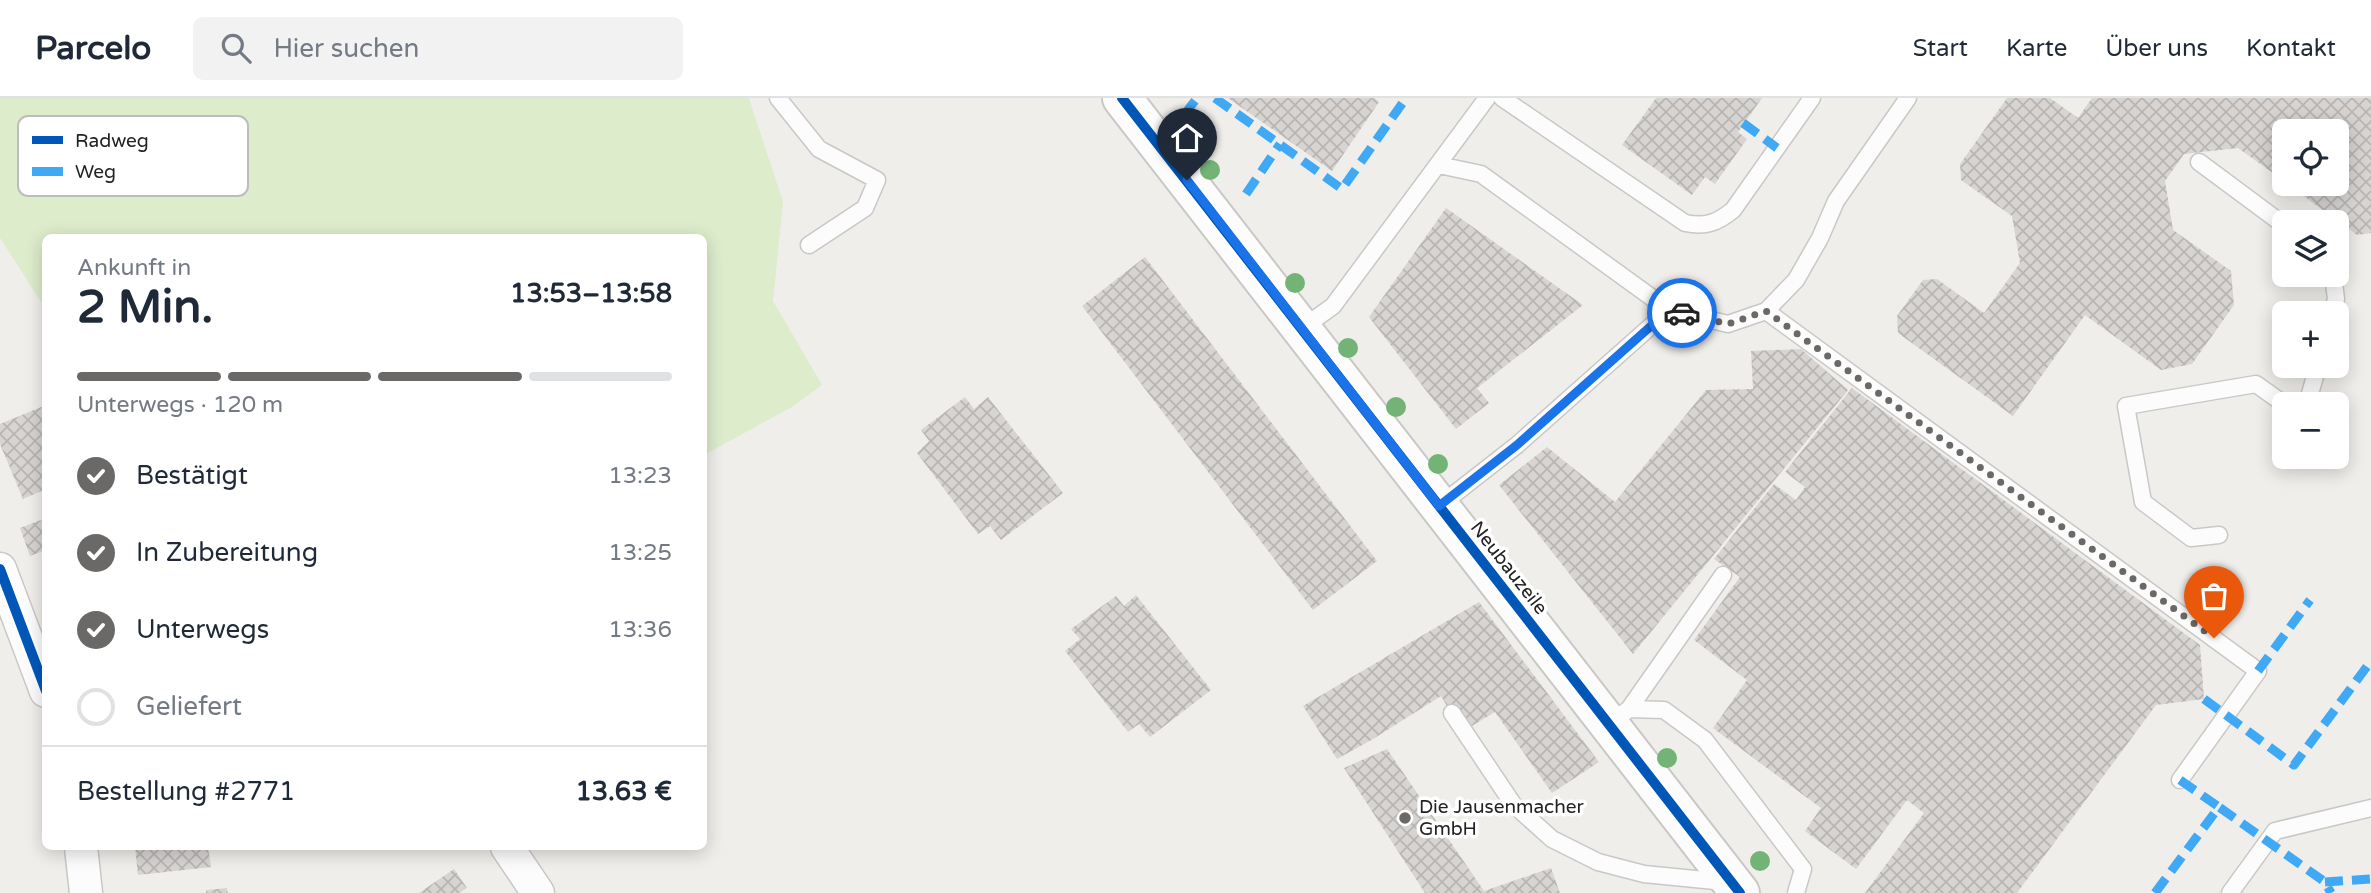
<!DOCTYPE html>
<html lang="de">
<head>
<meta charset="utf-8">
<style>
  :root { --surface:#fff; --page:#f2f2f3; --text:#1f2937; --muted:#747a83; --line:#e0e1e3; --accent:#6a6968 }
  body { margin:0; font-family:"Varela Round",sans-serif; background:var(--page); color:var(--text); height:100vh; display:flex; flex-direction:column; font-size:26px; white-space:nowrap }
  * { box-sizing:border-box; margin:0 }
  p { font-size:23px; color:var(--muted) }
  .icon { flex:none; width:38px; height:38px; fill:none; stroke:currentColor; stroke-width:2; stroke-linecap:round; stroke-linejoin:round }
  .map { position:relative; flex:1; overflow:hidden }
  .sheet { position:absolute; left:42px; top:136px; width:665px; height:616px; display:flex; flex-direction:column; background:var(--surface); border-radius:10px; box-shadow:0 4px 18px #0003 }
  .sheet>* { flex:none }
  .tools { position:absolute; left:2272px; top:21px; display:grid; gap:14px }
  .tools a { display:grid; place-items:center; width:77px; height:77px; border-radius:10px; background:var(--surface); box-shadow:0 4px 18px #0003; font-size:35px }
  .pin { position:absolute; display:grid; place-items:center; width:60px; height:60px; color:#fff; margin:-72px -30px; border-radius:50% 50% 50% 0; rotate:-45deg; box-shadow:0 0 7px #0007 }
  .pin .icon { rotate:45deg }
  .courier { position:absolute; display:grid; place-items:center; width:70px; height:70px; margin:-35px; border:5px solid #1a73e8; border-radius:50%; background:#fff; color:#222; box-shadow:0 2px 9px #0007 }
  .overview em { font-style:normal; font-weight:700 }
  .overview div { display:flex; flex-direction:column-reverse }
  .overview { display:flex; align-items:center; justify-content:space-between; height:119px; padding:0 35px }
  h1 { font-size:46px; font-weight:700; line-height:52px }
  .bar { display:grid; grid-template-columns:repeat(4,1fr); gap:10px 7px; align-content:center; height:84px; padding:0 35px }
  .bar i { height:9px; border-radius:5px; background:var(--line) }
  .bar .selected { background:var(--accent) }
  .bar p { grid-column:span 4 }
  .line { display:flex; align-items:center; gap:18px; padding:0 35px; border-top:2px solid var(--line) }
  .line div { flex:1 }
  ol { padding:0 35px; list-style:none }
  li { display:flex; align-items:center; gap:21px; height:77px }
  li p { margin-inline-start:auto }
  li .icon { padding:7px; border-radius:50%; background:var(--accent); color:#fff; stroke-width:4 }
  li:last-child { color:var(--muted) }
  li i { width:38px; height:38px; border:4px solid var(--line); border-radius:50% }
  header { display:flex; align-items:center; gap:42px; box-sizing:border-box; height:98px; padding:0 35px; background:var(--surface); border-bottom:2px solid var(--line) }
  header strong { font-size:33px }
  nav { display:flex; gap:38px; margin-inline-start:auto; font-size:24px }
  .search { width:490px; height:63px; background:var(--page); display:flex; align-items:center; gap:18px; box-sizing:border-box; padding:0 24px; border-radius:10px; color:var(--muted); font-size:26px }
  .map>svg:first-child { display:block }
</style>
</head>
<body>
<header>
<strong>Parcelo</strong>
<div class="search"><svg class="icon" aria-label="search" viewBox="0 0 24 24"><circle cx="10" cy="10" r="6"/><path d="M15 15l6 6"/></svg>Hier suchen</div>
<nav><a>Start</a><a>Karte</a><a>Über uns</a><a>Kontakt</a></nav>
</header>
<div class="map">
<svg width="2371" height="795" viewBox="0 0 2371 795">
  <defs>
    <pattern id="building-cross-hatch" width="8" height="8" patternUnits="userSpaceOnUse" patternTransform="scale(1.75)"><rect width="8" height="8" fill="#d7d4d2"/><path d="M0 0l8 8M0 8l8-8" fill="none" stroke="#b8b6b4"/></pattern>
  </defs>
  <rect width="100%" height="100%" fill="#f0eeeb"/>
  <!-- grass -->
  <path fill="#ddeccb" d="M0 0H749L783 104 773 203 822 287 792 309 704 357V140H46L45 210 0 140Z"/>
  <!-- building -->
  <path fill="url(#building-cross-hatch)" d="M1228 0H1374L1379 4 1332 73Z
    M1656 0H1762L1738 34 1747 41 1715 86 1705 79 1692 97 1622 47Z
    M2007 0H2050L2078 20 2092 0H2371V135L2357 137 2287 86H2336V33H2284V83L2238 50 2184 56 2165 83 2173 132 2231 173 2234 207 2192 266 2161 272 2085 217 2013 318 1898 235 1897 218 1923 182 1937 181 1984 215 2020 165 2012 118 1961 82 1960 66Z
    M1446 110 1583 207 1477 290 1489 305 1456 331 1369 219Z
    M1145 159 1377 463 1313 512 1082 208Z
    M1801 251 1848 292 1633 556 1499 387 1547 349 1615 404 1706 292 1753 291 1751 253Z
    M1852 290 2200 547 2204 601 2156 607 2017 795H1865L1924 715 1907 702 1856 771 1805 733 1821 710 1713 630 1747 582 1694 542 1740 479 1714 461 1774 386 1796 402 1805 389 1785 374Z
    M965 299 974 311 988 299 1063 395 1001 442 990 428 978 436 917 355 929 343 921 332Z
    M46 307V391L23 401 0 346V326Z
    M46 420V452L30 458 20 430Z
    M1136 497 1211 592 1150 639 1139 626 1128 634 1065 553 1080 541 1071 531 1116 498 1124 508Z
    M1479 504 1599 664 1552 695 1495 614 1462 634 1441 598 1373 641 1337 661 1303 608Z
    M1387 651 1484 793 1551 770 1560 795H1425L1344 670Z
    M135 749H208L211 769 138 777Z
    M454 771 467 790 459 795H419Z
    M227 790 228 795H206V792Z"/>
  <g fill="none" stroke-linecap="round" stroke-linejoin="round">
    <!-- service casing -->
    <g stroke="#c9c8c7" stroke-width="19">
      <path id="service" d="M778 0 819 51 877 82 865 110 809 147
        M1502 0 1685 125C1706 129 1717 125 1733 112L1812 0
        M2199 64 2284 127
        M1669 212 1728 226 1766 213 1796 182 1820 140 1836 103 1908 0
        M1766 213 2258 573 2180 682
        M2332 215 2336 201 2333 177
        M1301 231 1333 208 1487 0
        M2307 306 2318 268
        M1439 408 1517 347 1669 212 1481 76 1439 67
        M2219 437 2191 440 2143 404 2126 308 2256 286 2284 306
        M1629 611 1723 477
        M1452 615 1513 706 1552 741 1598 764 1644 776 1725 784
        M1609 626 1629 611 1664 612 1705 642 1803 771 1796 795
        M2230 795 2275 733 2371 710"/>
    </g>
    <!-- minor casing -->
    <g stroke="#c9c8c7" stroke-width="35">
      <path id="minor" d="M0 471 46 593
        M81 749 86 795
        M507 749 538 795"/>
    </g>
    <!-- tertiary casing -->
    <g stroke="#c9c8c7" stroke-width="42">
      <path id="tertiary" d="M1122 0 1740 795"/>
    </g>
    <!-- service -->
    <use href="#service" stroke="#fdfcfc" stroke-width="16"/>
    <!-- minor -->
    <use href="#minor" stroke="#fdfcfc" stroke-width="32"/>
    <!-- tertiary -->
    <use href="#tertiary" stroke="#fdfcfc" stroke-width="38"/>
    <!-- quiet -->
    <path stroke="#3fa9f5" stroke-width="9" stroke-dasharray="18 9" stroke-linecap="butt" d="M1215 0 1342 91 1406 0
      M1184 17 1197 0
      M1743 25 1777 50
      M1246 96 1280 46
      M2258 573 2310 502
      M2204 601 2294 667 2371 563
      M2180 682 2219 709
      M2325 784 2371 781
      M2155 795 2219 709 2325 784 2331 795"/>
    <!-- cycleway casing -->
    <g stroke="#fff" stroke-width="15">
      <path id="cycleway" d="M1122 0 1740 795
        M0 471 46 593"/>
    </g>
    <!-- cycleway -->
    <use href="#cycleway" stroke="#0057b8" stroke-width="10"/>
  </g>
  <!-- trees -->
  <g fill="#73b476">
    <circle cx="1210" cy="72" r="10"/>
    <circle cx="1295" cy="185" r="10"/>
    <circle cx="1348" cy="250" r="10"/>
    <circle cx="1396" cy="309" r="10"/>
    <circle cx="1438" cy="366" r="10"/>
    <circle cx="1667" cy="660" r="10"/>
    <circle cx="1760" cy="763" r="10"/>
  </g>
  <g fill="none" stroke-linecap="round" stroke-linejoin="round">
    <!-- done -->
    <path stroke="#6a6968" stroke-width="7" stroke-dasharray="0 12.6" d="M1682 215 1728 226 1766 213 2214 540"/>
    <!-- route -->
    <path stroke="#1a73e8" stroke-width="9" d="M1187 82 1439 408 1517 347 1669 212 1682 215"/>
  </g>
  <!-- markers -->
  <circle fill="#6a6968" stroke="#fff" stroke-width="2.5" cx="1405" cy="720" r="7"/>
  <g text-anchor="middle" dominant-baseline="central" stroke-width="7" stroke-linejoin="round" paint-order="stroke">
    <!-- street labels -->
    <g font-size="19" fill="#222" stroke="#fff">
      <text transform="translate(1509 470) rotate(52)">Neubauzeile</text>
    </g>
    <!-- poi labels -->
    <g font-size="19" fill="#222" stroke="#fff" text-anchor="start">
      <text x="1419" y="709">Die Jausenmacher<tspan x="1419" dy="22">GmbH</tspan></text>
    </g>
  </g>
  <!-- legend -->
  <rect x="18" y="18" width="230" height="80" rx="10" fill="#fff" stroke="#bdbdbd" stroke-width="2"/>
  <rect x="32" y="38" width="31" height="8" fill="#0057b8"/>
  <rect x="32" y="69" width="31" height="9" fill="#3fa9f5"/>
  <g font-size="19" fill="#222">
    <text x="75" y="49">Radweg</text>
    <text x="75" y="80">Weg</text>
  </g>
</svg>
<div class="tools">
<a><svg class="icon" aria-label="locate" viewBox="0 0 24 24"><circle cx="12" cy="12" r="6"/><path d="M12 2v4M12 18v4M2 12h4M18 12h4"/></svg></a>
<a><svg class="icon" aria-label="layers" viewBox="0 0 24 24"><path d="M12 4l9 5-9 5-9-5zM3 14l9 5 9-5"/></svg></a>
<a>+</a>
<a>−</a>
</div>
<div class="pin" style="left:2214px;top:540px;background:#ea580c"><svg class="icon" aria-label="bag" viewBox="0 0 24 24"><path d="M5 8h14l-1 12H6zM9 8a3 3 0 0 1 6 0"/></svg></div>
<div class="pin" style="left:1187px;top:82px;background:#1f2937"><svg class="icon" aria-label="home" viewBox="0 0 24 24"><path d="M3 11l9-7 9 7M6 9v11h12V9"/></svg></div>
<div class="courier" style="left:1682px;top:215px"><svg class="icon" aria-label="car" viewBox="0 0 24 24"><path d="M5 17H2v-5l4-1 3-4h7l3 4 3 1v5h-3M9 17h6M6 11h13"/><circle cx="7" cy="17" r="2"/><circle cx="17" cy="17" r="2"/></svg></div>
<section class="sheet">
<div class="overview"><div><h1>2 Min.</h1><p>Ankunft in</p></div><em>13:53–13:58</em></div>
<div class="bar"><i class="selected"></i><i class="selected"></i><i class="selected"></i><i></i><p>Unterwegs · 120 m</p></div>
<ol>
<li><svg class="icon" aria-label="check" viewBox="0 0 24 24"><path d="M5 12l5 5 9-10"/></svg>Bestätigt<p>13:23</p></li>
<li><svg class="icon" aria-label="check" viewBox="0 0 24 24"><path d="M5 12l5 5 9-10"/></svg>In Zubereitung<p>13:25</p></li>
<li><svg class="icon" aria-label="check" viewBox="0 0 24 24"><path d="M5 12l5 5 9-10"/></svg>Unterwegs<p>13:36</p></li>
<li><i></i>Geliefert</li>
</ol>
<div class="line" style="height:91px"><div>Bestellung #2771</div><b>13.63 €</b></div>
</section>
</div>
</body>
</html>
